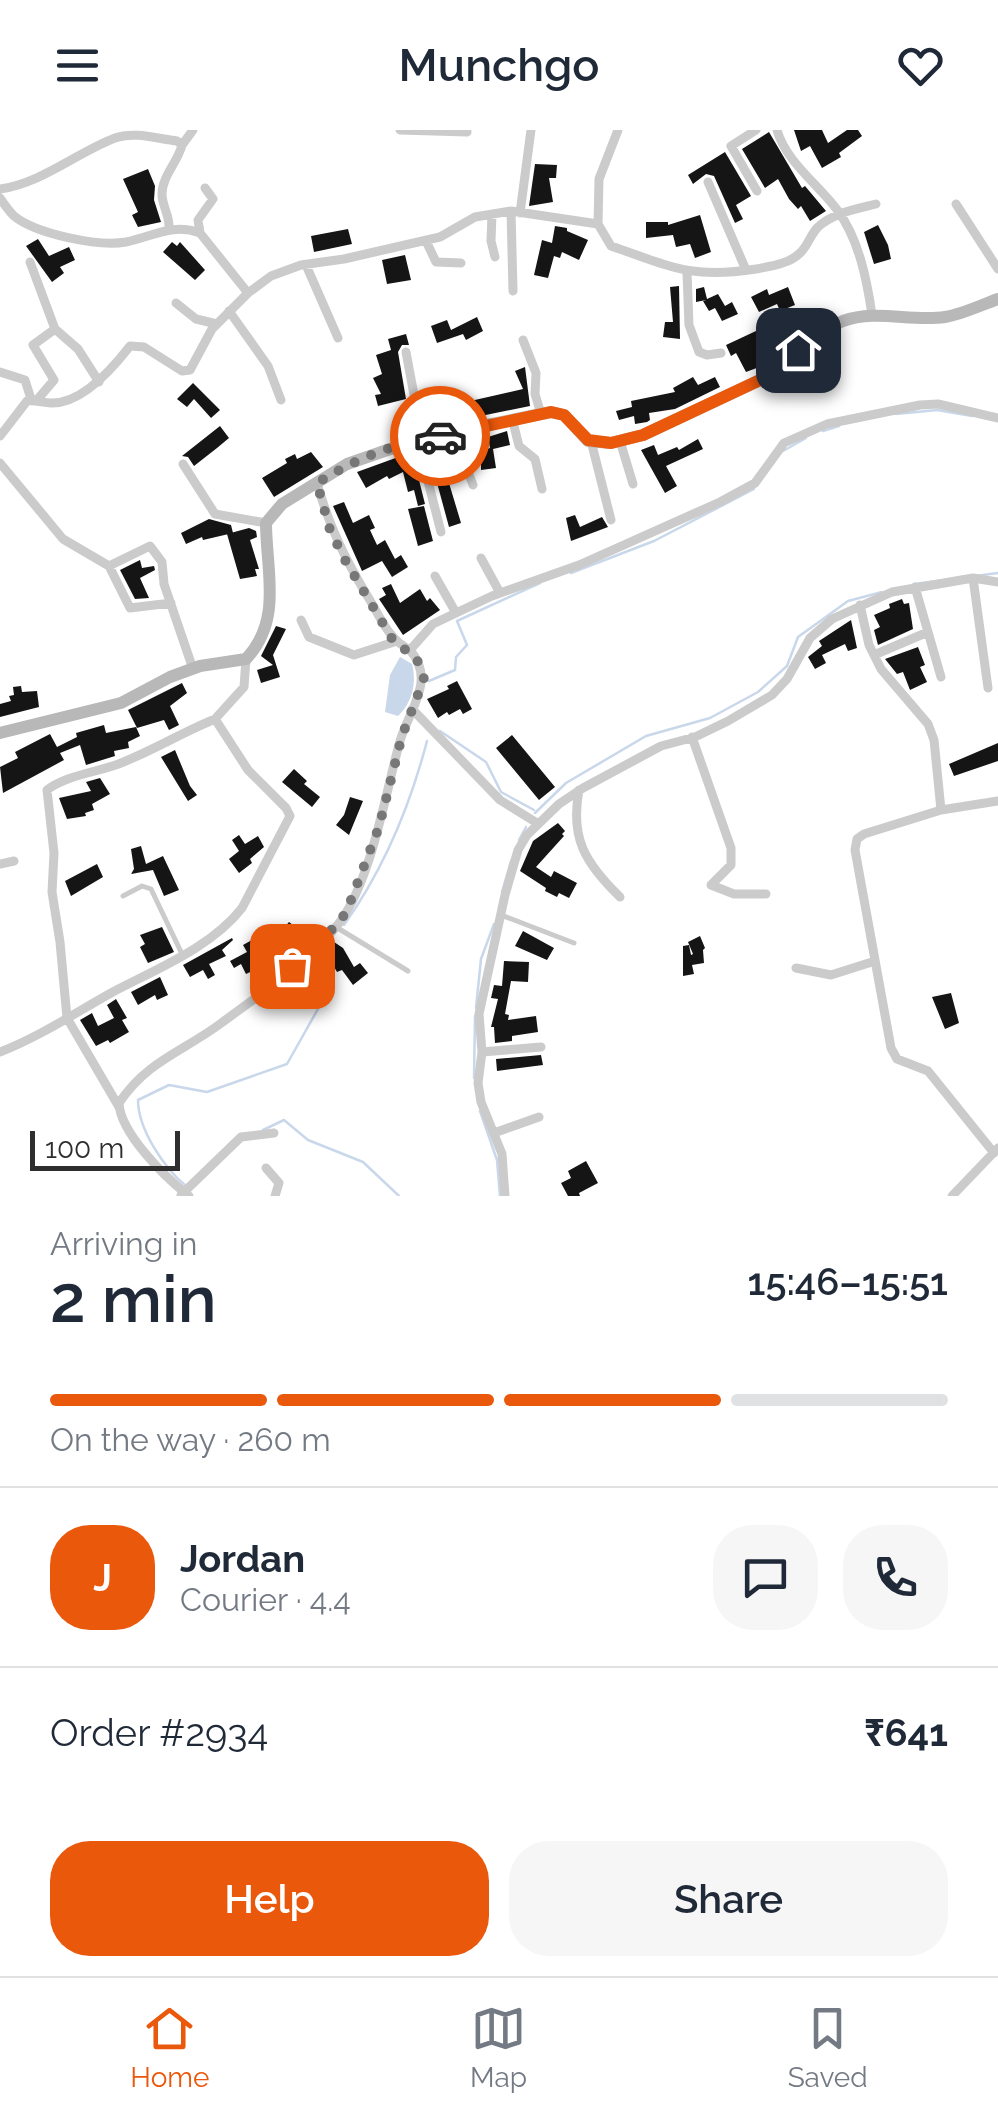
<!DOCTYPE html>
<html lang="en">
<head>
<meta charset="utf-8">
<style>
  :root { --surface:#fff; --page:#f6f6f7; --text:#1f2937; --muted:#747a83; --line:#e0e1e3; --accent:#ea580c }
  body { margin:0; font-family:Raleway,sans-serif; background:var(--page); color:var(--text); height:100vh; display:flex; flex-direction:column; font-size:38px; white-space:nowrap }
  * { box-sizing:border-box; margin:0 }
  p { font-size:32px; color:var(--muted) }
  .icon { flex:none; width:55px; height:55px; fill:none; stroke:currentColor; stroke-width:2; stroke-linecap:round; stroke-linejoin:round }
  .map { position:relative; height:1066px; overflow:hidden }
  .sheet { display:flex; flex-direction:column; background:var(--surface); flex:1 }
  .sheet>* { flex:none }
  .scale { position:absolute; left:30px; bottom:25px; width:150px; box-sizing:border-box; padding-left:10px; border:5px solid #2e2e2e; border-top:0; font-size:28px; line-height:35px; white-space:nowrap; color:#2e2e2e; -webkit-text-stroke:8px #fff; paint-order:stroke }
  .pin { position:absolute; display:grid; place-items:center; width:85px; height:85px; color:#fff; margin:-42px; border-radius:20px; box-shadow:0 5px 15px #0006 }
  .courier { position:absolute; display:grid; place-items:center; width:100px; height:100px; margin:-50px; border:8px solid #ea580c; border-radius:50%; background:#fff; color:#222; box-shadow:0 2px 12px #0007 }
  .head em { font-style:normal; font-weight:600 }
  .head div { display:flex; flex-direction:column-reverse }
  .head { display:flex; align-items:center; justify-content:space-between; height:170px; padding:0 50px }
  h1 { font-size:65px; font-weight:600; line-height:75px }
  .bar { display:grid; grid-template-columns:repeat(4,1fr); gap:15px 10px; align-content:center; height:120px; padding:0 50px }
  .bar i { height:12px; border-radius:8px; background:var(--line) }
  .bar .current { background:var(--accent) }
  .bar p { grid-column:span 4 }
  .line { display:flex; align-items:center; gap:25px; padding:0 50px; border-top:2px solid var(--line) }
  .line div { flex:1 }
  .round { display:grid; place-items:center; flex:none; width:105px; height:105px; border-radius:40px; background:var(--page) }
  .action { display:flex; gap:20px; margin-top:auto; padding:20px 50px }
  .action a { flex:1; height:115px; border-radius:40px; background:var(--accent); color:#fff; font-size:40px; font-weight:600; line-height:115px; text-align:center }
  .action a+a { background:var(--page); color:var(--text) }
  header { display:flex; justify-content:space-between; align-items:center; height:130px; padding:0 50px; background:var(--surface); font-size:45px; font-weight:600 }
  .tabs { display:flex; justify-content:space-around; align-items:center; height:140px; border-top:2px solid var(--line); background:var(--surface); font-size:28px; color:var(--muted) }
  .tabs a { display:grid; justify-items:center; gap:5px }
  .tabs .current { color:var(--accent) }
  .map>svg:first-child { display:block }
</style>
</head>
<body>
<header><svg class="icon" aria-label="menu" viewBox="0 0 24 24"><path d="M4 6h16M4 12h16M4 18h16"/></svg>Munchgo<svg class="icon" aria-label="heart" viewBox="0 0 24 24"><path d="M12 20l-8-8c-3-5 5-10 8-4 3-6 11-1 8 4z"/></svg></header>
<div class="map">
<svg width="998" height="1066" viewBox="0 0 998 1066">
  <rect width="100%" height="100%" fill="#fff"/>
  <!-- water -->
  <path fill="#c9d7ea" d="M400 527 412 534C417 553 412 573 398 586L385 582 390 545Z"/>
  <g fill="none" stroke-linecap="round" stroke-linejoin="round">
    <!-- stream -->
    <path stroke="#c9d7ea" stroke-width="2.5" d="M896 284 937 280 972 286
      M823 301 839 296
      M783 321 806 308
      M571 443 654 411 754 359
      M914 454 998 443
      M429 551 455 540 456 527 467 515 457 491 540 453
      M440 601 486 632 501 662 534 680
      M535 683 566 653 646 606 710 588 758 562 787 536 798 507 848 471 882 462
      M519 710 526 697
      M502 762 511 731
      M344 795C384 739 410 676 427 611
      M476 878 481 829 494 794
      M474 948 475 886
      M480 981 497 1030 500 1066
      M263 1000 284 990 308 1010 363 1032 399 1066
      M186 1056C164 1038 138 999 138 970L169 955 207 962 287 934 332 854 320 824 324 817"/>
  </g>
  <!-- building -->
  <path fill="#151515" d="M794 0H822L828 13 847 0H858L862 6 839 23 841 27 822 38 810 16 801 21Z
    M769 2 802 58 805 56 826 81 810 91 801 76 798 79 789 69 778 49 765 58 742 19Z
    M725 22 751 66 736 75 743 89 735 93 714 46 706 44 693 54 688 45Z
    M535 34 557 35 556 48H549L553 72 529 76Z
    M148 39 155 56 154 70 161 92 138 97 132 85 138 82 123 49Z
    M700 85 711 122 695 128 690 114 676 117 673 105 646 108V92H668V95Z
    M878 95 888 115 891 129 874 134 864 102Z
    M555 96 567 98V101L588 110 579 130 562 122 560 128 554 126 548 148 534 145 542 110 552 113Z
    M348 99 352 114 314 122 311 106Z
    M38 109 49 126 69 117 75 130 60 137 64 143 52 152 26 116Z
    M172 112 177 116 180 112 205 140 195 150 163 122Z
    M405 125 411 150 387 154 382 130Z
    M679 156 680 209 663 207 665 192H673L670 157Z
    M704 157 707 169 718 164 725 176 732 172 738 184 722 191 715 178 709 181 703 171 706 170 696 172V159Z
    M788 157 795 175 780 181 777 174 759 182 751 167 767 159 769 165Z
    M477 187 483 201 466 210 463 204 437 213 431 196 447 190 451 200Z
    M775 192 786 210 791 207 795 213 775 231 746 242 736 223 731 226 726 215Z
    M406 204 409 215H402L398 222 406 269 378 276 375 265 381 264 373 248 382 244 376 225 391 220 388 209Z
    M525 237 530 276 432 296 428 275 443 269 444 277 523 259 515 241Z
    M693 247 698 255 715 247 720 257 675 279 649 283 650 290 647 292 635 294 634 286 619 290 616 281 632 277 631 271 675 262 673 258Z
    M193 253 220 280 211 288 194 269 187 277 177 269Z
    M220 296 229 308 217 318 194 336 188 327 182 326Z
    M507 301 510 315 493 319 496 338 481 340V334L474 336 470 325 490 318 488 307Z
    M698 309 703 319 666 336 677 356 665 363 641 320 654 315 658 325 677 317 679 320Z
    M311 322 323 337 274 367 262 348 287 333 285 329 295 324 297 329Z
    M412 322 425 374 418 376 414 360 408 362 403 342 389 349 387 346 366 358 357 342Z
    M455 330 458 337 446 343 461 393 449 397 433 338 439 345 442 344 441 336Z
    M344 372 353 393 369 385 375 398 370 400 377 415 385 410 395 429 401 425 408 437 392 447 382 431 362 441 333 376Z
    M424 376 433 411 418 416 408 379Z
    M575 385 580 397 602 387 608 397 571 411 566 388Z
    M209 389 231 395 233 403 203 410 202 407 186 414 181 403Z
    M249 398 256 401 257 407 250 410 259 439H255L257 446 240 449 227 404Z
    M140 430 142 438 154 436 155 440 140 448 149 468 135 469 120 440Z
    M391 454 400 473 420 459 427 471 430 468 440 480 403 505 379 469 386 465 382 458Z
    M902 469 904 474 909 473 913 499 878 515 874 500 880 497 874 485 890 478 889 474Z
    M851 490 857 518 848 521 845 514 822 525 826 533 815 539 808 527 822 516 819 511Z
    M276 496 286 499 273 525 280 547 261 553 257 540 273 535 261 526Z
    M918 517 925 535 920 537 927 552 910 560 903 542 897 544 885 529Z
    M457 551 472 579 463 584 460 579 449 585 447 582 438 588 427 569 449 559 447 556Z
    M182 553 187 563 170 576 179 595 169 600 164 590 137 598 128 580Z
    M21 556 22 562 37 561 39 577 0 587V574L11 571 9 566 14 565 13 557Z
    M104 595 106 603 136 597 140 606 128 612 129 618 114 621 115 626 86 635 80 615 60 623 64 630 3 663 0 637 18 628 15 622 50 604 57 617 77 607 76 603Z
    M512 605 555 657 539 670 496 618Z
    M998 613V631L954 646 949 634Z
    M175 620 190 656 197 665 188 671 161 627Z
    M294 639 307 651 304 654 320 667 312 677 282 652Z
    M100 648 110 664 92 674 94 680 85 683 86 686 67 689 59 668 91 661 86 652Z
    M350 667 363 671 349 705 336 695 344 685Z
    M558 693 565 701 562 704 564 706 536 737 551 747 554 741 577 753 569 768 559 763 557 767 545 761 546 758 520 741 533 711Z
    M239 705 245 714 258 706 264 717 250 729 252 733 239 743 229 729 239 721 232 710Z
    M141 716 146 734 163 726 179 760 164 766 153 740 131 744 134 739 131 719Z
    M97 734 103 747 71 766 65 751Z
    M289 792 301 801 305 799 312 811 291 824 294 828 291 831 274 842 269 833 246 844 241 834 234 838 230 831 247 822 243 815 272 799 276 807Z
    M162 797 174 822 148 833 140 817 145 814 140 805Z
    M523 801 554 818 547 830 515 816Z
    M700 806 705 818 703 820 704 833 692 835 694 844 683 846V816L689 815 691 825 693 824 688 812Z
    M232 808 233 810 222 820 226 826 209 834 215 845 208 849 203 840 190 847 183 835Z
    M334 812 343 818 354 837 360 833 368 843 353 855 342 840 337 842 328 826 333 824 328 818Z
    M504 831 529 832 528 852 511 851 505 884 509 885 508 890 536 886 538 902 512 906V911L495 913 494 897H491L498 869 491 868 494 855 502 856Z
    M160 847 168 865 157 870 155 865 138 875 131 862Z
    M951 863 959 893 945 899 932 867Z
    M116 869 127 888 122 890 129 902 110 913 108 910 96 916 80 890 92 883 98 896 114 888 107 875Z
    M541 925 543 935 497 941 496 929Z
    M586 1031 598 1053 579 1063 580 1066H568L561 1053 571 1048 568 1041Z"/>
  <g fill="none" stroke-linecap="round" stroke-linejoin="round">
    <!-- lane -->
    <path stroke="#cbcbcb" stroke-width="5" d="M123 766 142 756 151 759 182 824
      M501 785 574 813
      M336 797 408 841"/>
    <!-- street -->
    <path stroke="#cbcbcb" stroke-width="9" d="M400 0 467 2
      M618 0 599 49 598 94 611 116C672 137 691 149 756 139 771 136 789 134 800 123 808 116 810 105 818 97 833 83 856 79 876 74
      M756 0 731 16 757 61
      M777 0C786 32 819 55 838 81 859 110 867 150 872 185
      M182 15 193 0
      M708 52 746 140
      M205 58 213 69 198 90 200 103 248 163
      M0 59C42 53 76 23 115 8 134 1 158 9 177 11L182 15C178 32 162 46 162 64 162 76 170 86 169 98
      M0 68C4 74 9 81 14 86 36 104 99 117 126 112 154 106 173 93 200 103
      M956 74 998 139
      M511 81 513 161
      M520 83 531 0
      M492 84 491 111 495 127
      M426 111 436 132 461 133
      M30 132 55 199 78 219 99 252
      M306 135 338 208
      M687 143 689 195 699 222 707 225 721 223
      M176 173 196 189 217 194
      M229 181 268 236 281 270
      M523 210 536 243 535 264 541 284
      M406 222 422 308 420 320 441 402
      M0 242 25 250 31 269
      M37 270 54 250 33 215 55 199
      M513 292 519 316 535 329 542 359
      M454 304 473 355
      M0 306 27 271C36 270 43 273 51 273 82 274 113 238 130 216L144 217 182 241 190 240 212 199 248 163 271 146 301 135 344 129 440 107 475 87 511 81 598 94
      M591 311 611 390
      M620 311 633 354
      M0 333 63 409 109 436 150 416 162 432 164 454 193 539
      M183 334 215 384 266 393
      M317 353C329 396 345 429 368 467 381 488 388 509 410 520
      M481 428 500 463
      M109 436 130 478 171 473
      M435 446 456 483
      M973 448 988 558
      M915 457 941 547
      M860 475 869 515 881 539 928 594 934 610 941 680
      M301 490 309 507 354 525 394 512
      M874 525 928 502
      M412 579 500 670 537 693
      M215 589 244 557 246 529
      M692 607 731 718V735L711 755 734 764H766
      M579 660C570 708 585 733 620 767
      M0 734 14 731
      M796 838 831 845 875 831
      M0 922C39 907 75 883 111 863 154 840 211 818 242 778L290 686 286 678 248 640 215 589C183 602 154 620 121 633 99 642 66 645 47 660L54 723 52 762 60 812 67 888 119 977
      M482 922 541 917
      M494 1003 539 987
      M994 1023 928 941 897 929 891 918 855 720 857 709 864 704 941 680 998 671
      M266 1038 279 1053 275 1066
      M181 1065 241 1007 274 1003
      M189 1066C166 1048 120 1003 119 973 147 931 182 922 220 894 259 865 305 835 336 797 371 755 385 664 400 611 410 578 436 550 410 520L433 494 458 482 492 466 579 435 720 372 755 353 784 313 827 294 920 275 938 274 998 288
      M505 1066 502 1024 481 972 478 953 482 922 479 884 505 765 518 720 527 705 559 674 583 658 661 616 695 607 728 591 772 565 787 549 810 508 832 489 892 462 973 448 998 452
      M952 1066 998 1018"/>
    <!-- secondary -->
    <path stroke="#b8b8b8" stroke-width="12" d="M0 603 121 573 170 547 200 536 246 529C283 490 266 440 266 393L282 374 347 334 422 308 551 282 564 285 588 311 611 313 643 305 775 243C803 225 807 206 843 191 876 179 911 192 945 187 963 184 981 175 998 169"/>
  </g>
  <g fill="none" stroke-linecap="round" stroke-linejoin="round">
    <!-- done -->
    <path stroke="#777" stroke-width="10" stroke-dasharray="0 18" d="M292 836 315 819 346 783 379 697 402 606 424 549 416 527 394 512 345 430 330 400 317 353C354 330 396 312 440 306"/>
    <!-- route -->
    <path stroke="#ea580c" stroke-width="12" d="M440 306 551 282 564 285 588 310 611 313 643 305 775 243 791 233 798 220"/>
  </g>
</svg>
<div class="scale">100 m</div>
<div class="pin" style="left:292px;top:836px;background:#ea580c"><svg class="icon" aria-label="bag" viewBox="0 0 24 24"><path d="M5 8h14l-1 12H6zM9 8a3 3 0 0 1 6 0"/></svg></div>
<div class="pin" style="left:798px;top:220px;background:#1f2937"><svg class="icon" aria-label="home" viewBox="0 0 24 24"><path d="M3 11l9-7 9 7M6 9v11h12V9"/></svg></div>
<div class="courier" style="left:440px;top:306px"><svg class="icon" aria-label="car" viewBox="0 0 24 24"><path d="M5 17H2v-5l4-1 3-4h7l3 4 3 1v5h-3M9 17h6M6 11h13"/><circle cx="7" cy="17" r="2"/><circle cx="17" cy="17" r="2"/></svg></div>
</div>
<section class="sheet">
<div class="head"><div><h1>2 min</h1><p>Arriving in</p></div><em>15:46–15:51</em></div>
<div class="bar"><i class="current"></i><i class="current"></i><i class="current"></i><i></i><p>On the way · 260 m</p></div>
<div class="line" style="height:180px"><b class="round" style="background:var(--accent);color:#fff">J</b><div><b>Jordan</b><p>Courier · 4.4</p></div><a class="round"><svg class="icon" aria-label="chat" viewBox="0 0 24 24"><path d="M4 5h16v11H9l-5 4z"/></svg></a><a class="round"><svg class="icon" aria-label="phone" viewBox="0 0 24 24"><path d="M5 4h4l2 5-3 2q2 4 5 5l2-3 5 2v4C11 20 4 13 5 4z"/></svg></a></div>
<div class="line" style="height:130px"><div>Order #2934</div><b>₹641</b></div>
<div class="action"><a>Help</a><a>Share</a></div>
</section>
<nav class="tabs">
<a class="current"><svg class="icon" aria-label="home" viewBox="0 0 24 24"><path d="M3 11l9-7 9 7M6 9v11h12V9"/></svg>Home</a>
<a><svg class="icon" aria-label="map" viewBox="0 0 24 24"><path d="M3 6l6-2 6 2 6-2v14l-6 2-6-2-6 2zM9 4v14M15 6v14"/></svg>Map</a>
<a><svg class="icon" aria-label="saved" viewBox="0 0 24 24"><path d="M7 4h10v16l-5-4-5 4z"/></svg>Saved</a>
</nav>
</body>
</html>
